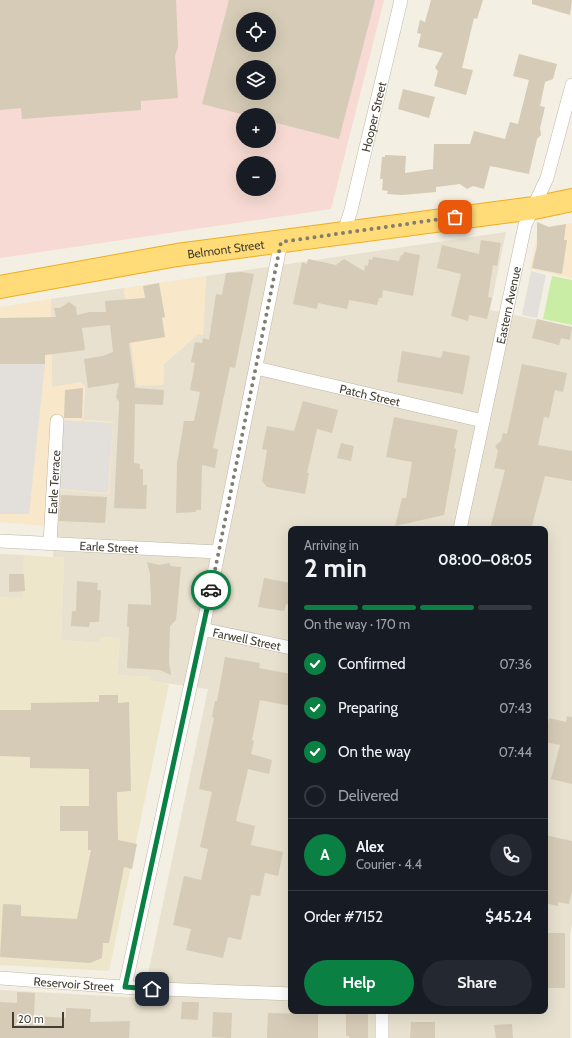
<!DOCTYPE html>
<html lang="en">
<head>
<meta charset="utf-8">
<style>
  :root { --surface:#171b24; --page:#242831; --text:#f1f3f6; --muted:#9ea1a6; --line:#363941; --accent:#0b8043 }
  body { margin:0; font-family:Cabin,sans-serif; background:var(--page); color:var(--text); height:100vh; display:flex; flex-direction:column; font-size:15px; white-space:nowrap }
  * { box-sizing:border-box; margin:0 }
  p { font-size:13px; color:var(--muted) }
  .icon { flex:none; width:22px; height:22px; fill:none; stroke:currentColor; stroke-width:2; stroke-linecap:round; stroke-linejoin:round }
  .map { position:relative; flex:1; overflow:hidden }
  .sheet { position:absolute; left:288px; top:526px; width:260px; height:488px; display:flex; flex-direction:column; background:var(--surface); border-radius:8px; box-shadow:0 4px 16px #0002 }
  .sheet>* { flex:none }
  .controls { position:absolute; left:236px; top:12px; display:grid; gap:8px }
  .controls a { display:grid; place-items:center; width:40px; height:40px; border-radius:50%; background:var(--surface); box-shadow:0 4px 16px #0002; font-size:20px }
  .scale { position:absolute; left:12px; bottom:10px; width:52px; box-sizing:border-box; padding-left:4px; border:2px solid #453f32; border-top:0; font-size:11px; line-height:14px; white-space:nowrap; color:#453f32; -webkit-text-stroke:3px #fff; paint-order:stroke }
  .pin { position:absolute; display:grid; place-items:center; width:34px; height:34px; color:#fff; margin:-17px; border-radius:8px; box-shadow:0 2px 6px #0006 }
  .courier { position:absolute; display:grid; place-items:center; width:40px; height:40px; margin:-20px; border:3px solid #0b8043; border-radius:50%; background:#fff; color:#222; box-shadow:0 1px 5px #0007 }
  .headline em { font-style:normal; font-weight:800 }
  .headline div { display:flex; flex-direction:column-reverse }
  .headline { display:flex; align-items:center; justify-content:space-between; height:68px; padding:0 16px }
  h1 { font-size:26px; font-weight:800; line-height:30px }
  .bar { display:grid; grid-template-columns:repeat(4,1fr); gap:6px 4px; align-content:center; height:48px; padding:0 16px }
  .bar i { height:5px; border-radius:3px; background:var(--line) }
  .bar .current { background:var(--accent) }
  .bar p { grid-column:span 4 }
  .line { display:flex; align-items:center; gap:10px; padding:0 16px; border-top:1px solid var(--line) }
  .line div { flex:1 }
  .round { display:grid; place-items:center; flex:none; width:42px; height:42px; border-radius:21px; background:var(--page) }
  ol { padding:0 16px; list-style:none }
  li { display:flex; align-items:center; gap:12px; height:44px }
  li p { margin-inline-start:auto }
  li .icon { padding:4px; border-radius:50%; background:var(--accent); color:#fff; stroke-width:4 }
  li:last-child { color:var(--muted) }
  li i { width:22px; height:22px; border:2px solid var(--line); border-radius:50% }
  .button { display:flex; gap:8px; margin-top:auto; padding:8px 16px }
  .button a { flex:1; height:46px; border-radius:24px; background:var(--accent); color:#fff; font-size:16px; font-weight:800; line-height:46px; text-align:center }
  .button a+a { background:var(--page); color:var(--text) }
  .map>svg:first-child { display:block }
</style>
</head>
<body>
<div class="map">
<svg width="572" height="1038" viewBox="0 0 572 1038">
  <rect width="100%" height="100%" fill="#f3efe2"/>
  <!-- residential -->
  <path fill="#e8e1cf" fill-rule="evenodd" d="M506 232 490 310 572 327V924L570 933V1038H0V990L143 998 208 689 150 681V677L117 675 120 638 101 637 100 643 61 640 64 558 53 557 58 490 113 422 83 420 85 387 52 388 51 299 124 288 137 385H163L164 364 198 334 203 335 206 276ZM291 529H545V1011H291Z
    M0 554 24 555 23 599 0 597Z"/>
  <!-- commercial -->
  <path fill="#f9e7c9" d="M572 223V278L530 269 539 228Z
    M206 276 203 335 198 334 164 364 163 385 137 386 124 288Z
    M51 299 52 387 80 382 85 386 83 420 113 422 109 494 58 490 48 526 0 522V307Z"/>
  <!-- education -->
  <path fill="#eee6ca" d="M24 555 64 558 61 640 100 643 101 637 120 638 117 675 151 677V681L169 684 109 971 0 965V597L23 598Z"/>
  <!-- medical -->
  <path fill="#f6dad3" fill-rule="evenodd" d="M0 0H384L331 209 0 258ZM243 19H269V45H243ZM243 67H269V93H243ZM243 115H269V141H243ZM243 163H269V189H243Z"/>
  <!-- green -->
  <path fill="#c9eda5" d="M552 276 572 280V325L543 319Z"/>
  <!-- parking -->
  <path fill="#e3e0db" d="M531 271 546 275 537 318 522 315Z
    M0 364H45L29 514H0Z
    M63 420 113 423 108 493 58 489Z"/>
  <!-- building -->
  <path fill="#d5cbb6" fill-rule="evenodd" d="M0 0H176L178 47 175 56 178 98 141 101V110L22 119 21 108 0 110Z
    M229 0H375L339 139 269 121V115H245L202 104ZM243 19H269V45H243ZM243 67H269V93H243Z
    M431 0H483L477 19 474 18 462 68 473 70 466 95 434 86 438 71 435 68 443 53 418 47 421 34 417 33 420 20 425 22Z
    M532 0H572L570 15 532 4Z
    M519 54 557 64 553 79 545 82 540 106 545 107 540 128 541 135 537 139 529 174 490 166 484 189 473 186 467 189 460 184 436 187V192L402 195 387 194 388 191 382 190 383 179H380L382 157H385V155L406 156 405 173 433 169 434 144H470L474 131 505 139 510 122 518 124 529 80 513 76Z
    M403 89 435 97 429 118 398 109Z
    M537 222 549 227 566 224 564 240H567L562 274 532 268 537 246Z
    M481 240 501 243 497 266 493 265 488 297 492 298 487 319 469 315 468 321 451 316 461 274 437 268 442 245 479 254Z
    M404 252 420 255 413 296 383 290 382 298H379L377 305 349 300 347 309 318 303 317 309 293 304 302 262 307 264 308 259 336 265 344 259 364 271 365 265 368 266 369 259 372 260 373 257 399 261 401 255H403Z
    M242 272 254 274 235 368 230 367 213 448 218 449 215 468 202 465 201 510H196V512L176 513 177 463 184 421H194L200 392 190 390 195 363 191 362 195 342 202 343 203 338 209 340 216 294 222 295 226 273Z
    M159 283 165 317 162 318 165 337 129 343 135 388 164 390 163 405 135 404 134 463 140 464V469H143V485H147L146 509 114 508 119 406V402L116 397 119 383 88 388 84 359 103 356 113 352 110 325 82 328 85 350 45 355V364H0V318L56 317 54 308H60L69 302 76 307 77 315 89 312H106L105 301 145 298 143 286Z
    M537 319 572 327 570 340 561 338 559 345 532 338Z
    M402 351 441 358 443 351 470 356 463 394 397 382Z
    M522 364 567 373 563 392 555 390 549 418 544 417 538 445 572 451V481L545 476 531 529H490L505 470 494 468 498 451 495 446 501 441 503 433 507 434Z
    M83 388 82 418H64L65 390Z
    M303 401 338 410 332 433 317 429 307 473H309L305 494 267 487 262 481 267 450 262 449 267 426 294 431Z
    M394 417 458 430 454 448 456 449 444 515 395 526 402 498H406L412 462 386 457Z
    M341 443 354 446 351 461 337 458Z
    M61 495 107 497 105 523 59 521Z
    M147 562 159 565 169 563 171 566 181 567 176 620 170 626 169 662 171 675 160 670 127 668 129 627H127L128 604 151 605 150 574Z
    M9 574H24L25 591 9 592Z
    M264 578 291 583V605L286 604 284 611 258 607Z
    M77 581 98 583 97 590H101L99 622H90L89 627 71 626 72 611H76Z
    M225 657 260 663 259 668 291 674V706L260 700 252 740 254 741 251 754 272 760 269 774 248 769 236 821 255 826 251 845 283 852 278 876 265 873 260 896 251 895 241 940 228 937 223 958 186 950 191 929 173 925 184 876 201 880 208 849 200 847 212 792 199 789 214 718 212 717 215 701H217Z
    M99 695H118V703L129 702 131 791 117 792 118 840 137 844 132 869 124 867 109 943H103L102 958 90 963 0 957 3 904 21 905V916L77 919 91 850H88V831H60V806H89V769L30 768V757L0 756V710H31V703L99 702Z
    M567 716 572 717V784L551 779 560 745 545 742 549 718 566 722Z
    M545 835 572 841V891L569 904 558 902V906L545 903Z
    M545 933H565V988H545Z
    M17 992 35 993 34 1016 66 1018V1008L91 1009 90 1022 130 1021 129 1038H0V1002L17 1003Z
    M182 1002H199L198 1020 181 1019Z
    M213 1012 232 1013 231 1038 212 1037Z
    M346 1012 368 1013V1038H349V1036H346Z
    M268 1013 318 1014V1038H267Z
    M411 1022H435V1038H410Z
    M512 1024 513 1038H496L494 1025Z"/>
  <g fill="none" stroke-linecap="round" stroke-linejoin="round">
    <!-- minor casing -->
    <g stroke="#bfb7a4" stroke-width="14">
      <g id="minor">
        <path id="s1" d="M344 232 351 210 401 0"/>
        <path id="s2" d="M256 368 483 421"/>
        <path id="s3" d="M460 529 525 225 547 178 572 85"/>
        <path id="s4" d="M0 541 218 552"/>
        <path id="s5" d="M50 543 57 421"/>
        <path id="s6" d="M202 629 291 648"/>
        <path id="s7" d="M0 978 136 988 291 994"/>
        <path d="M125 987 204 623 281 242"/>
        <path d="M382 1011V1038"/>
      </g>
    </g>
    <!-- trunk casing -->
    <g stroke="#efad20" stroke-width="24">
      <g id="trunk">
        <path id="s8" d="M0 287 177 255 534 208 572 200"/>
      </g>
    </g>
    <!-- minor -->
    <use href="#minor" stroke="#fff" stroke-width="13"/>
    <!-- trunk -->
    <use href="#trunk" stroke="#ffdc78" stroke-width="22"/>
  </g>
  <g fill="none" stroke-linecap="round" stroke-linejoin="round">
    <!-- done -->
    <path stroke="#827d70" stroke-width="4" stroke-dasharray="0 7.2" d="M211 590 281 242 455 217"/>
    <!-- route -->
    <path stroke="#0b8043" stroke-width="5" d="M152 989 125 987 211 590"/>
  </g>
  <g text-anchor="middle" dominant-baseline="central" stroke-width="3" stroke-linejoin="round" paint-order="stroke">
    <!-- street labels -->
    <g font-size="12" fill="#453f32" stroke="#fff">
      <text stroke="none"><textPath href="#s1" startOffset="119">Hooper Street</textPath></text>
      <text stroke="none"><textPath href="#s8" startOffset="229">Belmont Street</textPath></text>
      <text stroke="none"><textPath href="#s3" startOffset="229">Eastern Avenue</textPath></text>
      <text stroke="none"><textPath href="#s2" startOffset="117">Patch Street</textPath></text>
      <text stroke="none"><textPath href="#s5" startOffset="61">Earle Terrace</textPath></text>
      <text stroke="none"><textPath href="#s4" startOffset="109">Earle Street</textPath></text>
      <text stroke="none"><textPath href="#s6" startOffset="46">Farwell Street</textPath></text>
      <text stroke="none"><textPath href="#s7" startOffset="74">Reservoir Street</textPath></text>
    </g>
  </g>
</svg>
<div class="controls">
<a><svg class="icon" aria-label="locate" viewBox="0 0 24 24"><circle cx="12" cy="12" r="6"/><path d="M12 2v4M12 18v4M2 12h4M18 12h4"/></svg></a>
<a><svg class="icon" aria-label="layers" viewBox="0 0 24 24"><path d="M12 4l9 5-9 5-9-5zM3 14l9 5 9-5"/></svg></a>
<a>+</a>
<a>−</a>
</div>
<div class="scale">20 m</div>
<div class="pin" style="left:455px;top:217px;background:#ea580c"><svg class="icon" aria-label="bag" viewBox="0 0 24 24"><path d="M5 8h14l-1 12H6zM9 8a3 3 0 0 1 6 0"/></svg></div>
<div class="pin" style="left:152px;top:989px;background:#1f2937"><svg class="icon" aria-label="home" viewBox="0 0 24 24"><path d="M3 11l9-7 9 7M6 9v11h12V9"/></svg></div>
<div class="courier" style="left:211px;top:590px"><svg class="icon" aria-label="car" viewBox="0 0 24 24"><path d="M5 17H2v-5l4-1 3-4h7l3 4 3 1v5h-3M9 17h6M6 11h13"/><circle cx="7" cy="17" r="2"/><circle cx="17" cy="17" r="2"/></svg></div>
<section class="sheet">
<div class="headline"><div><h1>2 min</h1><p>Arriving in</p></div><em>08:00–08:05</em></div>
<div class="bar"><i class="current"></i><i class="current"></i><i class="current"></i><i></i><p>On the way · 170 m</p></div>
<ol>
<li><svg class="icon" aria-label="check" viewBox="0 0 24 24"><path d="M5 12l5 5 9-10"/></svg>Confirmed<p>07:36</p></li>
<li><svg class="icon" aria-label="check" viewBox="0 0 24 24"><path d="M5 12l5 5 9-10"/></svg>Preparing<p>07:43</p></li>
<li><svg class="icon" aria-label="check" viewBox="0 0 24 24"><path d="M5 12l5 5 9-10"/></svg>On the way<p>07:44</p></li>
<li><i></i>Delivered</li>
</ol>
<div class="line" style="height:72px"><b class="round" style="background:var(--accent);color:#fff">A</b><div><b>Alex</b><p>Courier · 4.4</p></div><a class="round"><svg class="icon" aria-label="phone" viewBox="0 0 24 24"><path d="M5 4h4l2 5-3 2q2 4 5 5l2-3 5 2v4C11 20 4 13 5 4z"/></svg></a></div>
<div class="line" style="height:52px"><div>Order #7152</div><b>$45.24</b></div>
<div class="button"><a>Help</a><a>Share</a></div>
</section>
</div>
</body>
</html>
